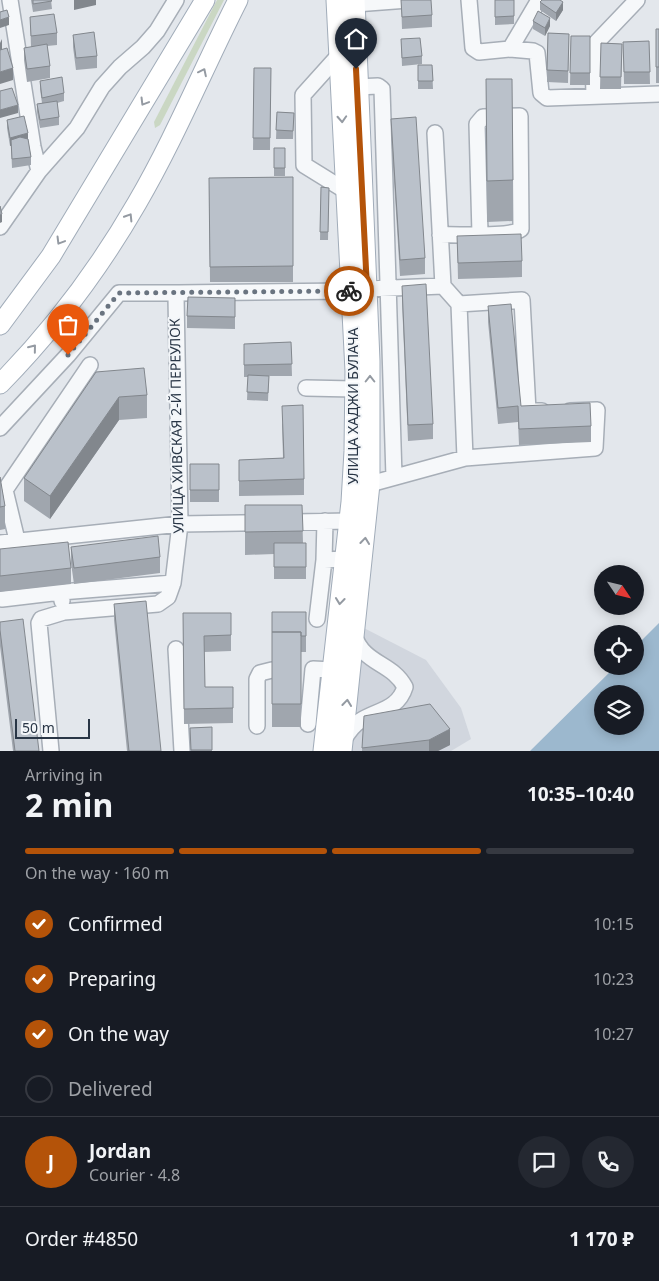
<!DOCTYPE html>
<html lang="en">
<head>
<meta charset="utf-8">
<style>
  :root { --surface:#171b24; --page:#242831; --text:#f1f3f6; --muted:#9ea1a6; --line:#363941; --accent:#b45309 }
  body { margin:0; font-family:"Noto Sans",sans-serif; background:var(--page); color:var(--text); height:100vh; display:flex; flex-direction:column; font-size:19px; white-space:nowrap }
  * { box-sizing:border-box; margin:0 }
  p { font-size:16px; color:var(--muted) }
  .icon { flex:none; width:28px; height:28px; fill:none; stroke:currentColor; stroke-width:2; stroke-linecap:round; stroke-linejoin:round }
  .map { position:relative; height:751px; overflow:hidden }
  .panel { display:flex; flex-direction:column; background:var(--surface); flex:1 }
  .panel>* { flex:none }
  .needle { width:32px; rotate:125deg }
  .buttons { position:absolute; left:594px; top:565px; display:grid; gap:10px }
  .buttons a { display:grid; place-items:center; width:50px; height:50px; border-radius:50%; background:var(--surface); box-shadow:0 2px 12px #0003; font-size:25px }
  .scale { position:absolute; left:15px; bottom:12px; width:75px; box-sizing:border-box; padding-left:5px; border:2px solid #293646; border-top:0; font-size:14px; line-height:18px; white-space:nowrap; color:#293646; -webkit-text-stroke:4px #f3f6f9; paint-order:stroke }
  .pin { position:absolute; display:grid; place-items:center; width:42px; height:42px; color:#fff; margin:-51px -21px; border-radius:50% 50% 50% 0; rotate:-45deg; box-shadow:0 0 5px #0007 }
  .pin .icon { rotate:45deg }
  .courier { position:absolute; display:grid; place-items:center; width:50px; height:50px; margin:-25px; border:4px solid #b45309; border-radius:50%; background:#fff; color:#222; box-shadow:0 1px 6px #0007 }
  .head em { font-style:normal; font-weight:700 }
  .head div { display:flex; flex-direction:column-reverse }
  .head { display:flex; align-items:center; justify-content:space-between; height:85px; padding:0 25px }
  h1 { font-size:32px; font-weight:700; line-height:38px }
  .bar { display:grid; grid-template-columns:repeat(4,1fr); gap:8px 5px; align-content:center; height:60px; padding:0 25px }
  .bar i { height:6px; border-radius:4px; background:var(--line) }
  .bar .current { background:var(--accent) }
  .bar p { grid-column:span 4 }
  .line { display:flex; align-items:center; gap:12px; padding:0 25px; border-top:1px solid var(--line) }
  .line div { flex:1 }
  .round { display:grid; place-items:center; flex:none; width:52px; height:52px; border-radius:26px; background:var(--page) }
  ol { padding:0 25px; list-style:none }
  li { display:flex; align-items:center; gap:15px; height:55px }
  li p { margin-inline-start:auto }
  li .icon { padding:5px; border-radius:50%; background:var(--accent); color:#fff; stroke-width:4 }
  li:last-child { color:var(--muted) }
  li i { width:28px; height:28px; border:2px solid var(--line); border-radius:50% }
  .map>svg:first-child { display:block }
</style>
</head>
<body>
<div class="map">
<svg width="659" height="751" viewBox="0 0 659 751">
  <rect width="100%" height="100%" fill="#e3e7ec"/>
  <!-- built -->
  <path fill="#d1d6de" d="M362 627 426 660 461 708 471 739 451 751H351Z"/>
  <!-- green -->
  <path fill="#cad7c3" d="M217 0H224L160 125 155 128 154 122Z"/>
  <!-- water -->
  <path fill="#9cb8ce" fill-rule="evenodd" d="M659 623V751H530L616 666H635V647ZM602 694H635V726H602Z"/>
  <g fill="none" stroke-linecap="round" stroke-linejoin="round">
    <!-- minor casing -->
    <g stroke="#a7aeb7" stroke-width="18">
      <path id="minor" d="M10 0 33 147 39 171
        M469 0 473 48 479 52 510 49 539 0
        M355 4 408 0
        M510 49 533 51 537 53 541 93 547 98 659 94
        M339 55 303 95 304 165 346 191
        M357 87 378 86 382 89 394 477
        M594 95 593 58 596 43 637 0
        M435 133 443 286
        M0 227 39 171 77 128 102 87 120 67 143 47 157 31 176 0
        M440 235C457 234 510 238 521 229L520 116 483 117 477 124 480 234
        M367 289 443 286 459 304
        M306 388 354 389
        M0 428 68 355 119 293H179
        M465 458 459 304 522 300 528 411H542
        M370 484 465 458 595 448 597 410 570 411
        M325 521 324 560 345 559
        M17 540 5 490 90 365
        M0 543 180 524 349 521
        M61 592 173 583
        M2 599 61 592 62 601
        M317 619 324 560
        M176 649 182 751
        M308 724 313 669 333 670
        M257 726V679L260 673 272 670
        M344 739C348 733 353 725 360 721 377 710 398 710 405 687 392 662 364 665 354 635
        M51 751 39 623 41 619 64 612 158 604 168 597 173 583 180 524 176 296 179 293 350 291"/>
    </g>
    <!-- major casing -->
    <g stroke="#a1acb9" stroke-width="21">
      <path id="major" d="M0 325 51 256 205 0
        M0 384C53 330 99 269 137 203 175 138 204 67 238 0
        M323 751 351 502 354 451 355 371 336 0
        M342 751 370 484V361L355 0"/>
    </g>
    <!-- minor -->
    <use href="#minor" stroke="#f6f8fa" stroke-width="15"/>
    <!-- major -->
    <use href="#major" stroke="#fff" stroke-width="19"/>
  </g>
  <!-- wall -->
  <path fill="#a0a6ae" d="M31 0H51L52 9 33 12Z
    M401 0 432 15V27L402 29Z
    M495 0H514V24L495 25Z
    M540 2 563 10 556 21 540 10Z
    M30 17 57 33V45L47 46 50 66V78L27 82 24 60V48L31 47Z
    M533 21 550 26 545 36 533 29Z
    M656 29H659V83H656Z
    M548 33 569 34 568 83 547 82Z
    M73 35 97 56V68L76 70 73 47Z
    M571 36H590V85H570Z
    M401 39 422 56V64L402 66Z
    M649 41 650 84H624L623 42Z
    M601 43 622 44 621 89H600Z
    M418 65H432L433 89H418Z
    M254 68H271L270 150H253Z
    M486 79 513 180V221L487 222Z
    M40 81 64 93V101L57 103 59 117V125L40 128 37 112V104L42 103 40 89Z
    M277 112 294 113 293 139H276Z
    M391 119 425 258V274L400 276 391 134Z
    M7 120 28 139 31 157V165L12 168 11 145 10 146 7 128Z
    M274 148H285V176H274Z
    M293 177V282H210L209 178Z
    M321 187 329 188 328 240H320Z
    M457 236 522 261V277L458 279Z
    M402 286 433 424V439L408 441 402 302Z
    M235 298V329L187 328V316Z
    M488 306 521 406 591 426V442L519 445 518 422 498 424 488 322Z
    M291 342 292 376H269L268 401 247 400 248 377H244V344Z
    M96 372 147 395V418L119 420 50 519 24 501V478Z
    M282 422 304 479V495L239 496V460L283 458Z
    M190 464H219V502H190Z
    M0 477 5 506V529L0 530Z
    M245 505H302L303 543H306V579H274V554L245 555Z
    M71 547 160 557V573L74 584 71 563Z
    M0 549 71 568V584L0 592Z
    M114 604 161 751H127L114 620Z
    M272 612H306V652H301V727H272Z
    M183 613H231V651L204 652 205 687H233V723L184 724Z
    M0 622 39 751H13L0 646Z
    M364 716 450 745 438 751H362Z
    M212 727V751H191L190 728Z"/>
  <!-- shaded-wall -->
  <path fill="#82878d" d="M74 0H96V5L74 10Z
    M563 2V10L556 21V13Z
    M9 17V25L0 28V20Z
    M550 18V26L545 36V28Z
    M2 39V51L0 55V43Z
    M13 68V80L0 84V72Z
    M18 105V113L0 118V110Z
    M28 133V141L10 146V138Z
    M2 214V222L0 223V215Z
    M119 397V420L50 519V496Z
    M450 729V745L438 751H429V740Z"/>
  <!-- building -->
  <path fill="#bac1ca" stroke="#82878d" d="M33 0H51L52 1 33 4Z
    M401 0H431L432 15 402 17Z
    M495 0H514V16L495 17Z
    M542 0H560L563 2 556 13 540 2Z
    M7 10 9 17 0 20V12Z
    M538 11 550 18 545 28 533 21Z
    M54 14 57 33 31 36 30 17Z
    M656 29H659V67H656Z
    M94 32 97 56 76 58 73 35Z
    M548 33 569 34 568 71 547 70Z
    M571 36H590V73H570Z
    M420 38 422 56 402 58 401 39Z
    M649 41 650 72H624L623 42Z
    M601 43 622 44 621 77H600Z
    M47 44 50 66 27 69 24 48Z
    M7 48 13 68 0 72V50Z
    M418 65H432L433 81H418Z
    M254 68H271L270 138H253Z
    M62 77 64 93 42 98 40 81Z
    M486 79H512L513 180 487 181Z
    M12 88 18 105 0 110V91Z
    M57 101 59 117 40 120 37 104Z
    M277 112 294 113 293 131 276 130Z
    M24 116 28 133 10 138 7 120Z
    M416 117 425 258 400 260 391 119Z
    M20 137 28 139 31 157 12 159 11 140Z
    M274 148H285V168H274Z
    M293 177V266L210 267 209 178Z
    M321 187 329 188 328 232H320Z
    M0 206 2 214 0 215Z
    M521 234 522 261 458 263 457 236Z
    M426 284 433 424 408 425 402 286Z
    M188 297 235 298V317L187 316Z
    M511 304 521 406 590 403 591 426 519 429 518 406 498 408 488 306Z
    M291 342 292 364 244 365V344Z
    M144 368 147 395 119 397 50 496 24 478 96 372Z
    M248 375 269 376 268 393 247 392Z
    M303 405 304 479 239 481V460L284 458 282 406Z
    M190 464H219V490H190Z
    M0 477 5 506 0 507Z
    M245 505H302L303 531 245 532Z
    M158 536 160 557 74 568 71 547Z
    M68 542 71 568 0 576V549Z
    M274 543H306V567H274Z
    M146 601 161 751H129L114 604Z
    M272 612H306V636H301V632H272Z
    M183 613H231V635L204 636 205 687H233V708L184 709Z
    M23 619 39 751H15L0 630V622Z
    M272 632H301V704H272Z
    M430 704 450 729 429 740 362 748 364 716Z
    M212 727V750H191L190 728Z"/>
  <!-- one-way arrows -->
  <defs><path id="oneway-chevron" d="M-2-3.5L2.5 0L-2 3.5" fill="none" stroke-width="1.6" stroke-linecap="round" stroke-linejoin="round" transform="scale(1.25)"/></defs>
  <g stroke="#949aa2">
    <use href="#oneway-chevron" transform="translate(203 72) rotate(-64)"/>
    <use href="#oneway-chevron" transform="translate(144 102) rotate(121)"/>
    <use href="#oneway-chevron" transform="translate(342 119) rotate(87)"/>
    <use href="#oneway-chevron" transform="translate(129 217) rotate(-58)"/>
    <use href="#oneway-chevron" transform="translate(60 241) rotate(121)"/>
    <use href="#oneway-chevron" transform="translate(33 348) rotate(-51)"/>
    <use href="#oneway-chevron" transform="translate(370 379) rotate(-90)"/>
    <use href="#oneway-chevron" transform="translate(365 541) rotate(-84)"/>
    <use href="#oneway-chevron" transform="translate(340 601) rotate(96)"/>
    <use href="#oneway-chevron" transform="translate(347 703) rotate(-84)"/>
  </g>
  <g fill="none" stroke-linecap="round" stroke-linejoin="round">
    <!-- done -->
    <path stroke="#6a7480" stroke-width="5" stroke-dasharray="0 9" d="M68 355 119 293 349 291"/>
    <!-- route -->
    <path stroke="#b45309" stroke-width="6" d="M349 291 367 289 356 69"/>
  </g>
  <g text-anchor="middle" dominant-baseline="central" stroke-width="4" stroke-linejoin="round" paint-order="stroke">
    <!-- street labels -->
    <g font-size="14" fill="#293646" stroke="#f3f6f9">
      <text transform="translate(352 406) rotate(-90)">УЛИЦА ХАДЖИ БУЛАЧА</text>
      <text transform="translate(176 426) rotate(-91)">УЛИЦА ХИВСКАЯ 2-Й ПЕРЕУЛОК</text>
    </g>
  </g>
</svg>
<div class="buttons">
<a><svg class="needle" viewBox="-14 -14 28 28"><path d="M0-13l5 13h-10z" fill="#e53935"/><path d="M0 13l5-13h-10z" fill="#9ea1a6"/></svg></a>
<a><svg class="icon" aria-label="locate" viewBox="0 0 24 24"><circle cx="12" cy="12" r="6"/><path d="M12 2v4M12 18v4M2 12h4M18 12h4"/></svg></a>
<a><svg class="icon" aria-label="layers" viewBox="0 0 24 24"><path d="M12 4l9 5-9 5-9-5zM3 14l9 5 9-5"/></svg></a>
</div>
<div class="scale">50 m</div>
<div class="pin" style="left:68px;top:355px;background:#ea580c"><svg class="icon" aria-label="bag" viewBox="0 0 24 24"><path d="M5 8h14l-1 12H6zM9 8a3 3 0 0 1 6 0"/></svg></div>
<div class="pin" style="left:356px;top:69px;background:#1f2937"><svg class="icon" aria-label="home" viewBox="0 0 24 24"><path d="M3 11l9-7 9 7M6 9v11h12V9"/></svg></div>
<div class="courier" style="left:349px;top:291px"><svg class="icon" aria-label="bike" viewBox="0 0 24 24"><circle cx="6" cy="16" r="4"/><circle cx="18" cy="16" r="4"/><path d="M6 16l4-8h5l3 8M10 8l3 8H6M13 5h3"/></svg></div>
</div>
<section class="panel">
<div class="head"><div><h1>2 min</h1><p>Arriving in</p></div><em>10:35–10:40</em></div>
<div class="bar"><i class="current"></i><i class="current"></i><i class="current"></i><i></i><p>On the way · 160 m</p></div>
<ol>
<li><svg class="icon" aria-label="check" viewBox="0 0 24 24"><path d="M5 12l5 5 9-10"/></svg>Confirmed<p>10:15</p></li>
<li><svg class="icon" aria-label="check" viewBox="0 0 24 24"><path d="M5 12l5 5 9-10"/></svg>Preparing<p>10:23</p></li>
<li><svg class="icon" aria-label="check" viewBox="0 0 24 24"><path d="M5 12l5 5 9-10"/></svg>On the way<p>10:27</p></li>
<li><i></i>Delivered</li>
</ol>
<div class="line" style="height:90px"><b class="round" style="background:var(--accent);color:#fff">J</b><div><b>Jordan</b><p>Courier · 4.8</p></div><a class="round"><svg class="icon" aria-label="chat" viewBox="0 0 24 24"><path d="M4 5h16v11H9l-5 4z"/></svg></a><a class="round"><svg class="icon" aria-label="phone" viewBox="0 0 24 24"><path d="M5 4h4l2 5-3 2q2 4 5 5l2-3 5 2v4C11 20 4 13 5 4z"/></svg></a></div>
<div class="line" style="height:65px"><div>Order #4850</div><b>1 170 ₽</b></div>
</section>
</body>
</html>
